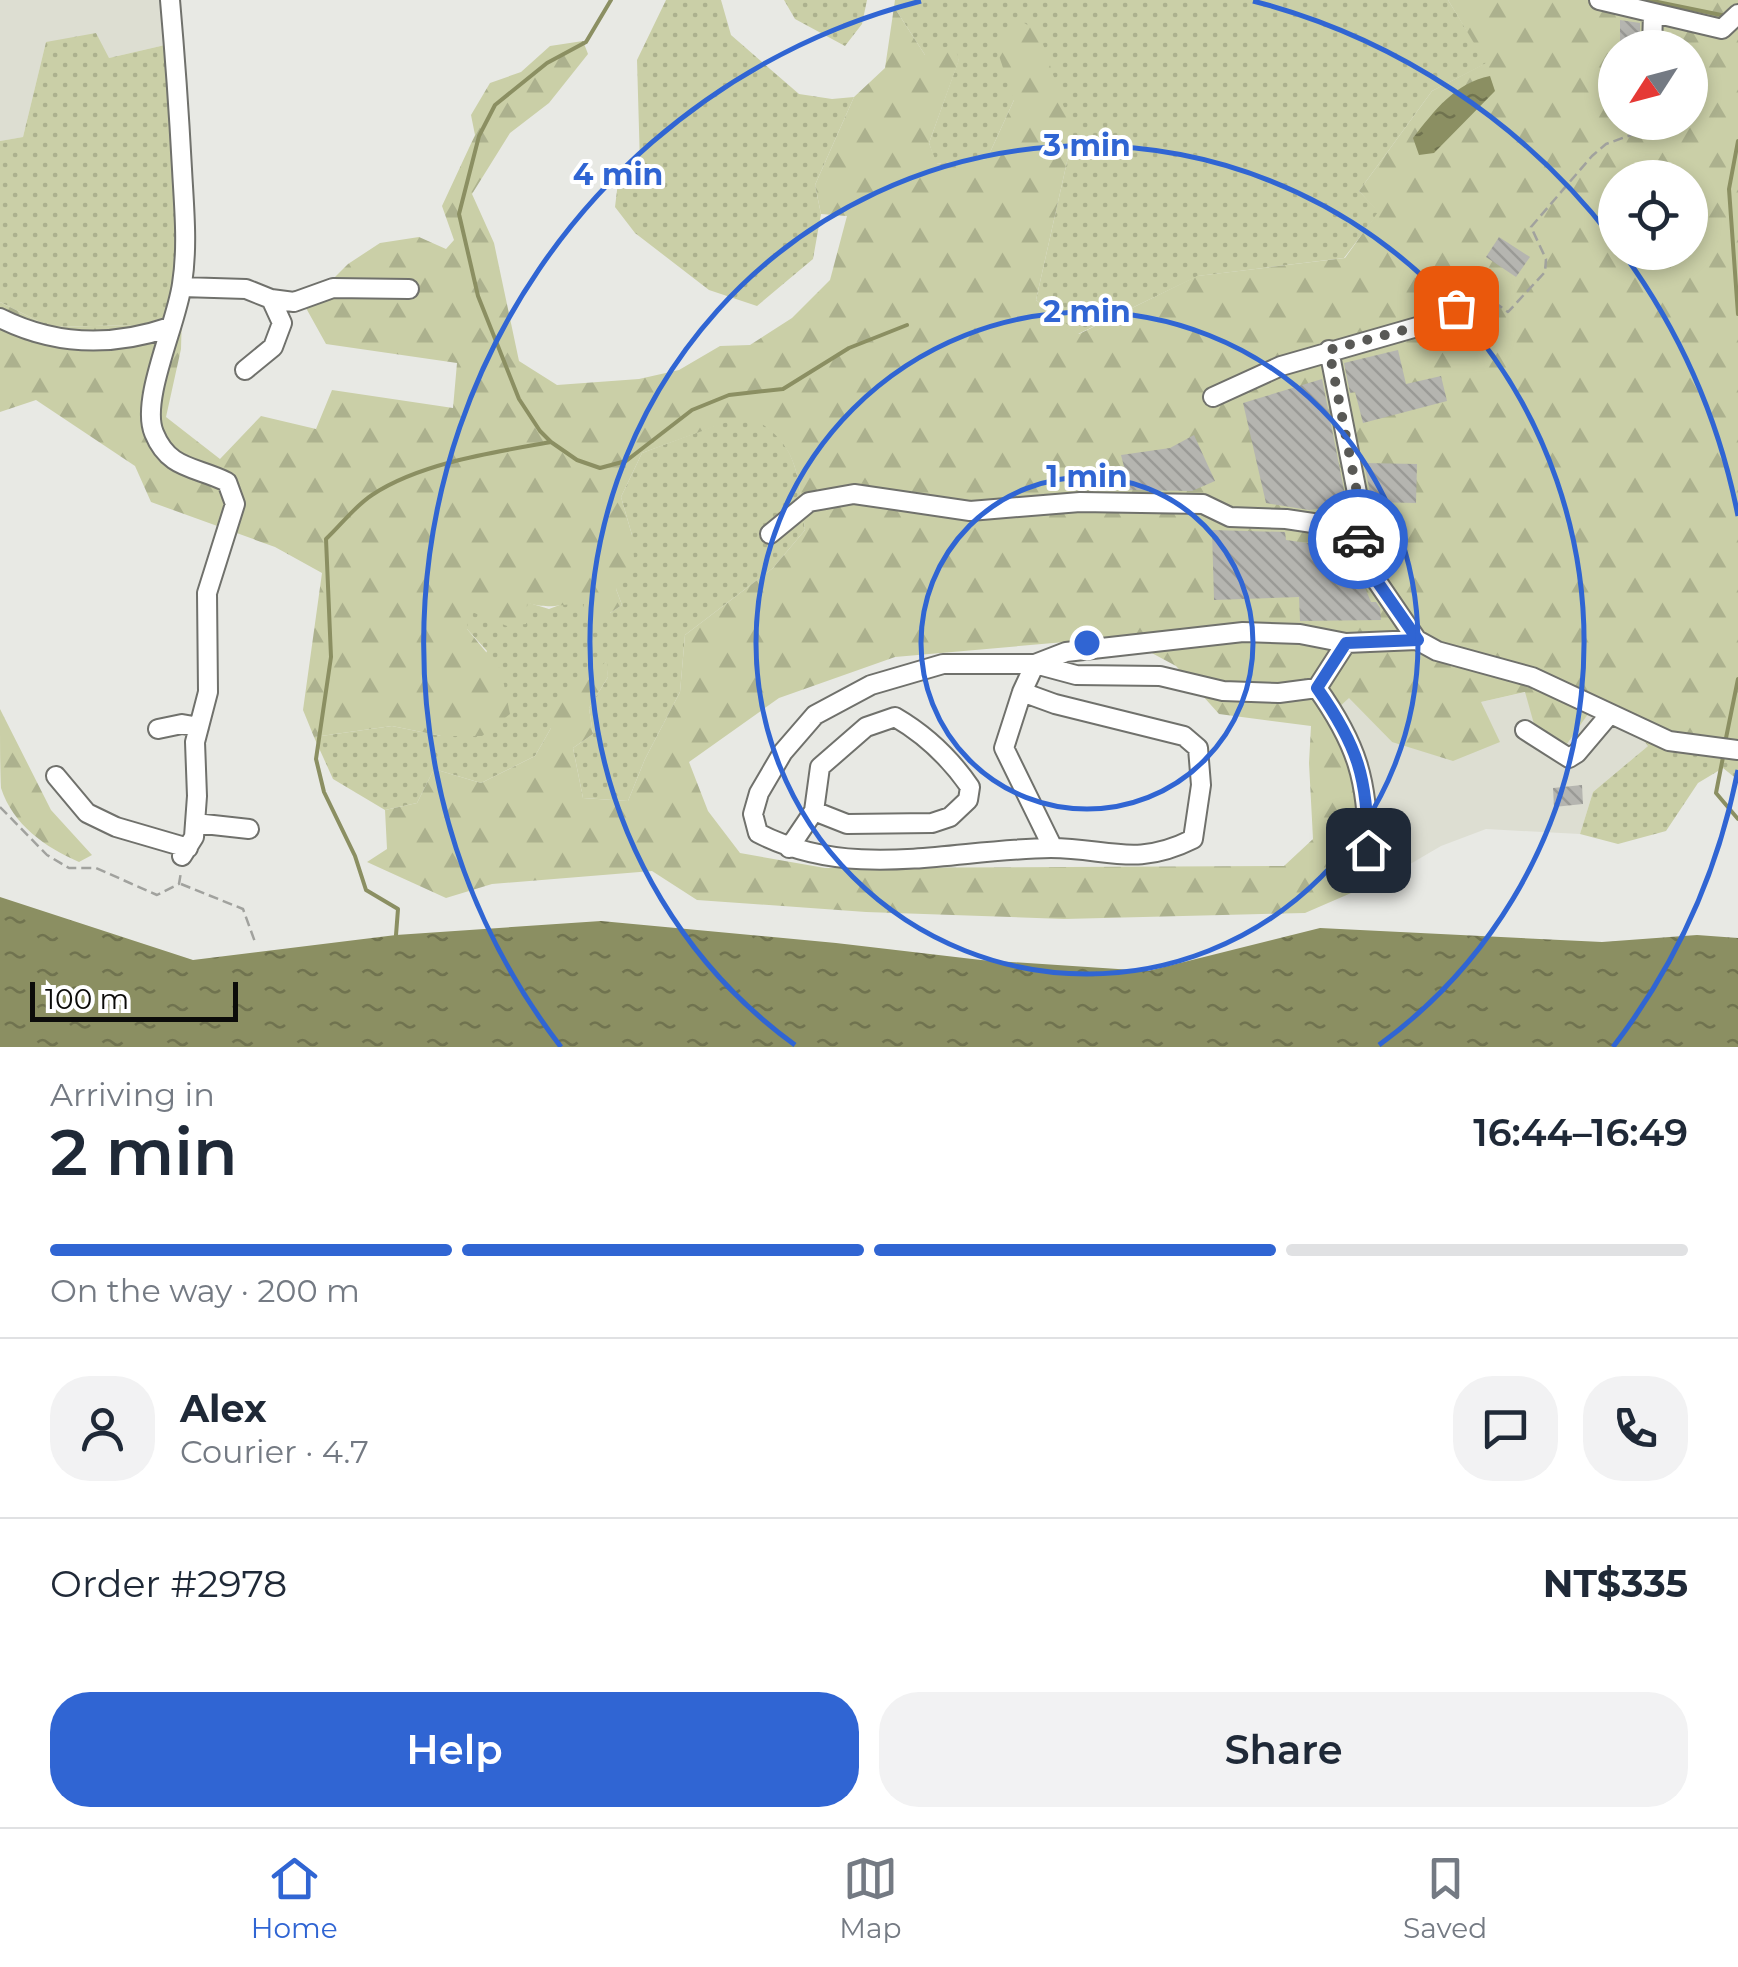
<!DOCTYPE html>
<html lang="en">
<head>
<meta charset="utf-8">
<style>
  :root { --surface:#fff; --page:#f2f2f3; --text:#1f2937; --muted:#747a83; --line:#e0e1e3; --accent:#3065d3 }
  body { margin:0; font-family:Montserrat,sans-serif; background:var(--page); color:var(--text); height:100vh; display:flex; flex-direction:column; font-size:38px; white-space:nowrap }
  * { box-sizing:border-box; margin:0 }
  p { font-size:32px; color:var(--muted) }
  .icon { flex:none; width:55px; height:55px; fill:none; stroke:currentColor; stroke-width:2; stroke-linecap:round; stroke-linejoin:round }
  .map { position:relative; height:1047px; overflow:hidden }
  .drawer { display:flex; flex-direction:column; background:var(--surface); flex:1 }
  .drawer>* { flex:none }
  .needle { width:65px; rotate:234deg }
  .fabs { position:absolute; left:1598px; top:30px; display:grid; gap:20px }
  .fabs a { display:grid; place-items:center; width:110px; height:110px; border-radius:50%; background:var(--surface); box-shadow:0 5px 15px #0003; font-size:50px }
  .scale { position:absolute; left:30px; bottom:25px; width:208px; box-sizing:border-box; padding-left:10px; border:5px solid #0c0c0a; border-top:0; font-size:28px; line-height:35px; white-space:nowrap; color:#0c0c0a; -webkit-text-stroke:8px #fff; paint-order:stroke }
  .pin { position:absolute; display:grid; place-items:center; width:85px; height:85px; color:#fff; margin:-42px; border-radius:20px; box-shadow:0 5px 15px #0006 }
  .courier { position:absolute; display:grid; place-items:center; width:100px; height:100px; margin:-50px; border:8px solid #3065d3; border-radius:50%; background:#fff; color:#222; box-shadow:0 2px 12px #0007 }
  .overview em { font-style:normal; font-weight:600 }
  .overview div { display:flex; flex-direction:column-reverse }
  .overview { display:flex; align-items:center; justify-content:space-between; height:170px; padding:0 50px }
  h1 { font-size:65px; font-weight:600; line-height:75px }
  .bar { display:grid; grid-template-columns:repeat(4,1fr); gap:15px 10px; align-content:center; height:120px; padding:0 50px }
  .bar i { height:12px; border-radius:8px; background:var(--line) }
  .bar .active { background:var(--accent) }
  .bar p { grid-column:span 4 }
  .line { display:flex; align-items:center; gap:25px; padding:0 50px; border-top:2px solid var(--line) }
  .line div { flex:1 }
  .round { display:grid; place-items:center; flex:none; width:105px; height:105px; border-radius:40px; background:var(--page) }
  .action { display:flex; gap:20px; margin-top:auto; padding:20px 50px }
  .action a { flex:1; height:115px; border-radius:40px; background:var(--accent); color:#fff; font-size:40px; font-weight:600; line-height:115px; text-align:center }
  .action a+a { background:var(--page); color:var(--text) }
  .menu { display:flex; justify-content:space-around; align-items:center; height:140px; border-top:2px solid var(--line); background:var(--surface); font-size:28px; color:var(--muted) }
  .menu a { display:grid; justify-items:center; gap:5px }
  .menu .active { color:var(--accent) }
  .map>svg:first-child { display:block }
</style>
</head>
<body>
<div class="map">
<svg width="1738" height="1047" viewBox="0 0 1738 1047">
  <defs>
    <pattern id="grass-dots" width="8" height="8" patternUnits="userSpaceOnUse" patternTransform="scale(2.5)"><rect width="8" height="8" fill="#cacfa7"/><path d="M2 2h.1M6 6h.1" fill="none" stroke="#acb18e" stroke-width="1.8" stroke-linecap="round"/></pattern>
    <pattern id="forest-firs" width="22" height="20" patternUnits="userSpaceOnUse" patternTransform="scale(2.5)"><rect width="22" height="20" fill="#cacfa7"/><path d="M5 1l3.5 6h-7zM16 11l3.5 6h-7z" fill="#acb18e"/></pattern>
    <pattern id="water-ripples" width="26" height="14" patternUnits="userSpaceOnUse" patternTransform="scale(2.5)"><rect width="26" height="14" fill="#8b8f62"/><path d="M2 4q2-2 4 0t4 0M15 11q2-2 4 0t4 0" fill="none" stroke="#70734f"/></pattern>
    <pattern id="building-back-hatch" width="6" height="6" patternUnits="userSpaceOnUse" patternTransform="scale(2.5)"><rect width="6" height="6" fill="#b5b5b0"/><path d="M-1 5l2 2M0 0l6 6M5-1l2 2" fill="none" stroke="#9a9a96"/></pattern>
  </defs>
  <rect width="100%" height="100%" fill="#e8e9e4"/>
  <!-- built -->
  <path fill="#ddded2" d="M0 0H162L165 45 109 58 46 42 23 137 0 141Z
    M1526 692 1567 744 1587 714 1629 721 1648 746 1593 792 1580 834 1486 829 1441 846 1388 877 1368 846 1327 717 1349 697 1392 742 1481 702Z"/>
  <!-- grass -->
  <path fill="url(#grass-dots)" d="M666 0H721L731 35 799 94 832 99 854 97 815 185 821 214 813 259 757 306 709 290 635 233 615 207 619 174 640 164 637 60Z
    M784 0H867L862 24 845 46 795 19Z
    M895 0H1448L1487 63 1432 91 1359 191 1379 212 1344 258 1198 276 1078 334 1036 300 1073 135 1014 100 987 159 936 164 929 143 959 59 925 55 894 7Z
    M96 33 109 58 165 45 183 210 182 312 139 325 50 327 0 302V141L23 137 46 42Z
    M746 414C800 440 798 477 805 530L773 568 685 635 680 692 645 759 628 801 583 798 573 748 593 734 589 708 608 677 606 662 551 728 535 756 481 783 434 769 417 803 385 810 333 779 314 737 392 726 441 736 487 651 467 629V609L526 602 549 609 565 603 584 604 610 613 622 605 616 589 632 535 621 497 642 453Z
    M1629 721 1702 737 1738 740V780L1723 768 1698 783 1666 831 1618 844 1580 834 1593 792 1648 746Z"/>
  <!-- forest -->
  <path fill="url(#forest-firs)" fill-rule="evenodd" d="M1448 0H1738V740L1702 737 1588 714 1567 744 1534 724 1525 692 1481 702 1500 742 1453 761 1392 742 1349 698 1327 718 1350 767 1368 846 1388 877 1305 913 1064 919 866 912 697 900 652 871 492 884 446 898 367 862 387 849 385 810 417 803 434 769 481 783 535 756 551 728 544 713 607 661 608 677 589 708 593 734 573 748 583 798 628 801 645 759 680 692 685 635 773 568 805 530C798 477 800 441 746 415L642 453 621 497 632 535 635 570 616 589 622 605 610 613 601 624 581 619 584 604C558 603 553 610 527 603L526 624 507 626 467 610V629L501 670 510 714 482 736H441L392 726 314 737 303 710 322 573 275 547 151 502 135 466 36 400 0 412V302L50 327 138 325 182 312 181 349 166 417 220 459 261 416 316 429 332 390 453 408 457 363 326 344 301 299 329 283 348 264 380 243 419 237 446 249 454 240 442 206 475 135 471 115 490 83 521 72 550 46 583 41 588 54 549 103 510 133 472 194 494 243 519 361 557 385 639 379 679 370 720 346 750 345 792 318 830 280 847 216 821 214 815 185 854 97 885 68 894 7 925 55 954 44 959 60 929 143 937 164 987 159 1014 100 997 50 1021 21 1039 32 1073 135 1036 300 1079 334 1197 276 1345 258 1378 212 1359 191 1432 91 1486 63ZM1615 48H1690V122H1615ZM1615 178H1690V252H1615ZM1122 637 1176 666 1219 714 1311 726 1309 763 1313 839 1284 866 825 868 740 853 708 811 689 762 779 698 895 657Z
    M0 709 51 810 92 855 79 862C45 847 13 825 1 788 0 769 0 730 0 709Z"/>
  <!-- water -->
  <path fill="url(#water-ripples)" d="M1490 76 1495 91 1434 153 1419 155 1413 138C1434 111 1455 83 1490 76Z
    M0 897 193 960 396 935 601 921 836 943 981 960 1148 971 1320 928 1602 942 1697 935 1738 938V1047H0Z"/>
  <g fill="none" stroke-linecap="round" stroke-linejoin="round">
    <!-- stream -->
    <path stroke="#8b8f62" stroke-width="4" d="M1648 0 1726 16
      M1738 141 1729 189 1738 314
      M551 442 540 431 519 399 478 296 459 214 479 136 495 105 547 63 586 42 611 0
      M1725 743 1738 679
      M1724 752 1716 793 1738 819
      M396 935 398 909 366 890 355 856 324 792 316 759 331 657 326 539C341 525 355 506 372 495 420 463 495 452 551 442L577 460 600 468 626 461 692 410 729 395 783 389 849 348 907 325"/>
  </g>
  <!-- building -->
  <path fill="url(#building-back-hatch)" d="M1620 20 1640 23V48L1620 47Z
    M1499 237 1530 257 1516 277 1486 257Z
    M1437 267 1459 285 1442 301 1422 285Z
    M1398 350 1406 384 1441 376 1447 401 1363 423 1355 392 1350 393 1344 363Z
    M1322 379 1347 505 1309 510 1266 503 1243 403Z
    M1194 435 1215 481 1192 491 1130 490 1121 455 1170 448Z
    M1364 463 1417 464 1416 503 1372 502Z
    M1212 530 1285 532 1286 540 1344 548 1347 584 1363 583 1371 602H1376L1380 608 1381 620 1300 621 1299 597 1214 600Z
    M1582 785 1583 804 1554 807 1553 788Z"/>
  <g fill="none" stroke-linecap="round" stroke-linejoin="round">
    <!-- minor casing -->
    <g stroke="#70716c" stroke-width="22">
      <path id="minor" d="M170 0C175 56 179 113 182 169 184 207 188 246 182 284 177 323 140 400 154 433 169 470 195 466 227 482L235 504 207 593 208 692 195 742 197 796 194 837 182 856
        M1599 0 1722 29 1738 14
        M1652 48 1653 13
        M1656 124 1657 122
        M182 287 246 289 271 299 294 302 333 288 409 289
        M0 318C56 346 112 347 170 327
        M1329 350 1360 508 1353 529 1372 574 1417 640
        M245 370 273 347 282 323 271 299
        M1213 397 1281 366 1431 323 1480 292
        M770 534 809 502 854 494 970 511 1080 502 1203 504 1230 517 1286 519 1353 529
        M1346 643 1317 688C1357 744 1368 781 1368 850
        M1317 688 1279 693 1223 691 1160 676 1076 675 1035 664 1022 692 1055 704 1184 736 1198 748 1201 785 1193 839C1135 868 1108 848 1051 848 951 849 853 882 758 833L753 814 759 793 783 752 815 715 871 685 943 664H1035L1066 652 1243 632 1300 634 1346 643 1417 640 1437 651 1532 677 1669 741 1738 750
        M1022 692 1004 748 1053 848
        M158 729 182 724 199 727
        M1525 730 1569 758 1577 753 1610 714
        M56 776 87 813 116 827 188 848
        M195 823 249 829
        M789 848 814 811 847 824 932 823 950 817 968 800 970 787C950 758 926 735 895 717L866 727 820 767 814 811"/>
    </g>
    <!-- path -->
    <path stroke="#a1a29e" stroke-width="2.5" stroke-dasharray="10 5" stroke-linecap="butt" d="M1494 302 1508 312 1545 272 1546 259 1531 227 1592 156 1606 144 1642 131
      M0 807 47 855 69 868H96L157 895 179 884 181 872
      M181 884 243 909 255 942"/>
    <!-- minor -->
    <use href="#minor" stroke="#fff" stroke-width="18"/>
  </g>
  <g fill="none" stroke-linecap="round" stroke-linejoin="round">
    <!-- done -->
    <path stroke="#595956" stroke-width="10" stroke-dasharray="0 18" d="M1358 539 1353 529 1360 508 1329 350 1430 323 1456 308"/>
    <!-- route -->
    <path stroke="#3065d3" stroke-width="12" d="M1358 539 1372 574 1418 640 1346 643 1317 688C1358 746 1368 779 1368 850"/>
  </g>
  <!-- distance rings -->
  <g fill="none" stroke="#3065d3" stroke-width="5">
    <circle cx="1087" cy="643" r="166"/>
    <circle cx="1087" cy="643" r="331"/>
    <path d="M795 1045A497 497 0 1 1 1379 1045"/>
    <path d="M1738 770A663 663 0 0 1 1613 1047M561 1047A663 663 0 0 1 921 1M1253 1A663 663 0 0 1 1613 239M1623 253A663 663 0 0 1 1738 516"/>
  </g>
  <circle cx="1087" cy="643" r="15" fill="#3065d3" stroke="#fff" stroke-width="5"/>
  <g font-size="30" text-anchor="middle" font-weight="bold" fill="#3065d3" stroke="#fff" stroke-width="8" stroke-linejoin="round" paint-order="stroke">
    <text x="1087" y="156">3 min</text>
    <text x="618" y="185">4 min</text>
    <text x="1087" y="322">2 min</text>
    <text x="1087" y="487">1 min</text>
  </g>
</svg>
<div class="fabs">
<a><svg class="needle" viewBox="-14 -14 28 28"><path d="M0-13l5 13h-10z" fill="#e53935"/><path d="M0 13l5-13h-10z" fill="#747a83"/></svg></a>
<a><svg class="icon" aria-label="locate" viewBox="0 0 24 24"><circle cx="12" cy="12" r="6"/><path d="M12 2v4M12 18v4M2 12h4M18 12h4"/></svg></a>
</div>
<div class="scale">100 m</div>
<div class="pin" style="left:1456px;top:308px;background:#ea580c"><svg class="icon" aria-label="bag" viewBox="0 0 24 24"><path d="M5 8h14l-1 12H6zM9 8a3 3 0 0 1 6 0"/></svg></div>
<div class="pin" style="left:1368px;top:850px;background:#1f2937"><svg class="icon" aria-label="home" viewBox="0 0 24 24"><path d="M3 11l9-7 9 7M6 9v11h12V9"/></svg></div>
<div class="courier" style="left:1358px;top:539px"><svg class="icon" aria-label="car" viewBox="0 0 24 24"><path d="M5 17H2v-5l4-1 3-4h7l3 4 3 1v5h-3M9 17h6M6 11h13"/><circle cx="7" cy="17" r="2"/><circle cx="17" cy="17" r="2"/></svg></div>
</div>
<section class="drawer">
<div class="overview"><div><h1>2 min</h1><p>Arriving in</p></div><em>16:44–16:49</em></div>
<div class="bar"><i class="active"></i><i class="active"></i><i class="active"></i><i></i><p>On the way · 200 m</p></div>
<div class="line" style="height:180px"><a class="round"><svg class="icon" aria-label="person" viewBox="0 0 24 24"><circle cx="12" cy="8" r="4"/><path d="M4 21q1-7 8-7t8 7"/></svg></a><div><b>Alex</b><p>Courier · 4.7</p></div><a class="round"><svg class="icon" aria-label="chat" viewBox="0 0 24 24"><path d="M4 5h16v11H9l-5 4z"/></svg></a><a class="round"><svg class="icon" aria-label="phone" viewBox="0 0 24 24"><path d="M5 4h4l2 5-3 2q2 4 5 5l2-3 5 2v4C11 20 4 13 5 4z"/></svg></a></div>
<div class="line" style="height:130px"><div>Order #2978</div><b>NT$335</b></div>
<div class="action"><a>Help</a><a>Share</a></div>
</section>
<nav class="menu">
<a class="active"><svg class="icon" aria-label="home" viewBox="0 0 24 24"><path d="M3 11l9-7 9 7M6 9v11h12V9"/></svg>Home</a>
<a><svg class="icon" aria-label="map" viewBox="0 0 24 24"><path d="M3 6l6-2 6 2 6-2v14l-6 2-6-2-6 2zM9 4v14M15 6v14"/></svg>Map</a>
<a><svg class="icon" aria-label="saved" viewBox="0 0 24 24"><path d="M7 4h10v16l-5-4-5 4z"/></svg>Saved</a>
</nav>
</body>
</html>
